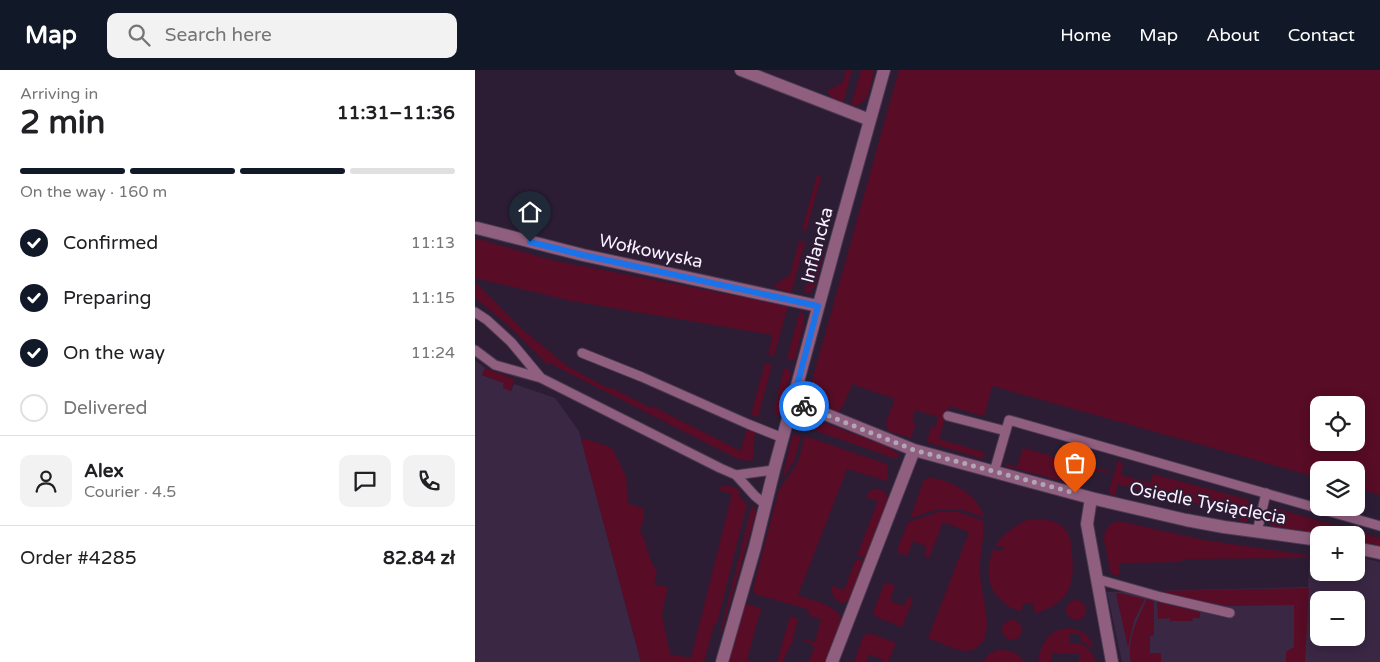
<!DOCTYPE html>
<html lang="en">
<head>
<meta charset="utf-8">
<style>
  :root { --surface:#fff; --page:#f2f2f2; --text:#202124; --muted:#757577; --line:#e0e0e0; --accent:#111827 }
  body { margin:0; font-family:"Varela Round",sans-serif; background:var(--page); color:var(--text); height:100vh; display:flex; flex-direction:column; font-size:19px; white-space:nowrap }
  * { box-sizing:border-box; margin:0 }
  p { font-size:16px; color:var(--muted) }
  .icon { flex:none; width:28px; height:28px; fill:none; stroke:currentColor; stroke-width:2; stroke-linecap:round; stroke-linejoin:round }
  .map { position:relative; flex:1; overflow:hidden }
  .drawer { display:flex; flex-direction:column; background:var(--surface); width:475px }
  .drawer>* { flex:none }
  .tools { position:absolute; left:835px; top:326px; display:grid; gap:10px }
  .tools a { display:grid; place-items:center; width:55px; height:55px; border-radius:10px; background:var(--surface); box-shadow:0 2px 12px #0003; font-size:25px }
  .pin { position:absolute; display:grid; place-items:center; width:42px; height:42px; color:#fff; margin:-51px -21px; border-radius:50% 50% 50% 0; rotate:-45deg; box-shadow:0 0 5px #0007 }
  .pin .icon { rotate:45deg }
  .courier { position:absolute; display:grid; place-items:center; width:50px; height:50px; margin:-25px; border:4px solid #1a73e8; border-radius:50%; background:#fff; color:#222; box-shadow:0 1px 6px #0007 }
  .headline em { font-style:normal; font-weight:700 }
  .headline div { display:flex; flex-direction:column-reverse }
  .headline { display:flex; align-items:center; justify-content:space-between; height:85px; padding:0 20px }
  h1 { font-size:32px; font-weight:700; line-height:38px }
  .bar { display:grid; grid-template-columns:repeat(4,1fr); gap:8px 5px; align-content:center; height:60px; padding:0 20px }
  .bar i { height:6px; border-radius:4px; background:var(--line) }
  .bar .active { background:var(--accent) }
  .bar p { grid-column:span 4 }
  .line { display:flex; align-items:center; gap:12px; padding:0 20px; border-top:1px solid var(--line) }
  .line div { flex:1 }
  .round { display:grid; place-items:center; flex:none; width:52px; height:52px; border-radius:10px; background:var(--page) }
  ol { padding:0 20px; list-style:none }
  li { display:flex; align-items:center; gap:15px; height:55px }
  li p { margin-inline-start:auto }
  li .icon { padding:5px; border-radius:50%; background:var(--accent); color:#fff; stroke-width:4 }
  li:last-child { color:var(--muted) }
  li i { width:28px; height:28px; border:2px solid var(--line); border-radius:50% }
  header { display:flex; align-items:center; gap:30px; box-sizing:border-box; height:70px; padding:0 25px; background:var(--accent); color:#fff }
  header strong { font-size:24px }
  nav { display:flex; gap:28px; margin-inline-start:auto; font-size:18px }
  .search { width:350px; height:45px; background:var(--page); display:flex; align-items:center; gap:12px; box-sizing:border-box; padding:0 18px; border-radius:10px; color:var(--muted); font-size:19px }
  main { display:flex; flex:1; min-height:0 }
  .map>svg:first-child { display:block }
</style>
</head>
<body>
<header>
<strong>Map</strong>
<div class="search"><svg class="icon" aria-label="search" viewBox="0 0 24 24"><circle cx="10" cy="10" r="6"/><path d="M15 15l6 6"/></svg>Search here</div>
<nav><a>Home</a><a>Map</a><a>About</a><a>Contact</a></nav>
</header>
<main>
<section class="drawer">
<div class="headline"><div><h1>2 min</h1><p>Arriving in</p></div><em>11:31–11:36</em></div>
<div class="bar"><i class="active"></i><i class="active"></i><i class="active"></i><i></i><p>On the way · 160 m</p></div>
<ol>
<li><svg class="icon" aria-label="check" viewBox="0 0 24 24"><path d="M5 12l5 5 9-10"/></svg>Confirmed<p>11:13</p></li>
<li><svg class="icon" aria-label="check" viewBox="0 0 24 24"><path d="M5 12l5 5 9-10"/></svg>Preparing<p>11:15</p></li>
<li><svg class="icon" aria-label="check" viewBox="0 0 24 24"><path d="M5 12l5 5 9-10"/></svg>On the way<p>11:24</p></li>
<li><i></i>Delivered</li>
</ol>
<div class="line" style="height:90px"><a class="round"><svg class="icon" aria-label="person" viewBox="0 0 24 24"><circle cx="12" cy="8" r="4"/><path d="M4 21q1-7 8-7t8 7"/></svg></a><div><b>Alex</b><p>Courier · 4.5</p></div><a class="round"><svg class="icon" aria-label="chat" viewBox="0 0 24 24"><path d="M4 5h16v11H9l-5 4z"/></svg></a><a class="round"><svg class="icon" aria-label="phone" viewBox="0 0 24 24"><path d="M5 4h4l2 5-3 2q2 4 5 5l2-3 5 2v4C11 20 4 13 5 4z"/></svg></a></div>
<div class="line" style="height:65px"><div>Order #4285</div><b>82.84 zł</b></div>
</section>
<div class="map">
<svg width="905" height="592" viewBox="0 0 905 592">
  <rect width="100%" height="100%" fill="#2c1d35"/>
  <!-- built -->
  <path fill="#3a2744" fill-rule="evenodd" d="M0 290 10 298 7 305 29 313 28 318 36 321 39 314 80 328 104 361 166 592H0Z
    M835 477 844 479V502H881V486L905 492V592H647L632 522 833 517ZM844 530H881V568H844Z"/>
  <!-- green -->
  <path fill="#580c25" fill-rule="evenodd" d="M371 0H377L368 33 358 29 352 21 367 13Z
    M386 0H397L399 4C395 17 394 36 376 36Z
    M424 0H905V425L881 418V400H844V408L517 316 510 344 507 346 474 336 464 369 508 382 509 385 508 389 452 372 456 357 460 358 463 347 440 340 437 351 441 353 436 368 413 361 411 352 420 329 377 314 368 336 363 342 345 334 347 330C337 324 336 317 338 307ZM844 335H881V372H844Z
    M342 105 346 108 331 161 327 160Z
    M0 168 76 190 313 236 299 286 293 284 298 265 97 231 0 208Z
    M324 171 330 172 316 223 301 218 299 215 315 205Z
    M337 174 350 178 340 216 335 222 329 224 339 188Z
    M0 212 47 259 92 296 134 319 135 317 176 338 177 336 266 381 272 359 280 361 278 389C273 392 268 390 263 389L82 297 76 293 73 295 26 249 0 228Z
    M325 240 329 246V253L320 289 317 290 312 289Z
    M290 293 297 295 283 347 276 345Z
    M10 298 39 309 36 321 28 318 29 313 7 305Z
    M309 298 314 300 316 303 305 346 301 345 299 340Z
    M336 348 412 376 422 383 425 388H418L339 360Z
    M318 364 326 366 319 391 307 409Z
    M330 366 412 394V411L372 399 323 525C337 531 363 534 367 551L351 592H333L340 577 328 570V569L340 572 346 549 335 546 334 542 332 539 280 524 278 519 304 420 323 392Z
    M106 369 114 370 137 378 151 406 153 433 169 439V447L165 461C174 475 172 489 182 501L179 514 193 517 187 544 195 584 216 588 257 424 244 420 247 416 253 415 266 421 263 425 272 434 242 553 239 555 229 592H166Z
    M548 378 635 402V404L612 398 609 409 604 408 603 415 530 396 532 394 542 397Z
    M643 390 648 394 646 405 675 413 678 404 771 429C781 436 779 444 771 452L764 451 765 440 716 432 643 414 640 425 633 424Z
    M454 408C476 409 503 425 509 447L484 439H463L435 448 449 410Z
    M398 419C408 418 413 423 413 432L391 489 382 485 403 431 391 427 393 423Z
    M277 435 280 440V446L247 561 245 562Z
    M798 439H803L905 468V476L881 470V465H857L796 456C791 450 792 444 798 439Z
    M463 442H484L509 451C509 469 504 487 505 505 506 524 522 566 501 578 497 580 493 581 489 581 477 579 464 572 453 568L494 462 468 452 454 488 449 486 452 477 438 471 432 486 424 483 422 480 433 452Z
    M556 449C567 449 581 449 589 458 595 464 597 475 597 484 600 516 594 533 561 543L558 541 559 534 548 533 547 540 544 541C516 531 507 507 518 480L529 481V477L520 476C528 463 541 454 556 449Z
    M643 451 730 470 837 486 844 487V489L835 488 707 489V492L644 493V506L636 504 629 470C629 460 633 454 643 451Z
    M381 489 390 492C386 502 381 520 376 528 369 539 355 530 357 516L369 520Z
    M413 513 420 516 415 531 429 536 433 527 438 529 427 557 401 547 398 542 409 514Z
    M834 518 830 592H811V582L819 577V535L752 536 680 521Z
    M644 523 670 529 659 551 653 577 641 524Z
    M672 529 679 531V565L675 566V583H686V592H656C651 571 663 548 672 529Z
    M591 540a10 10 0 1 1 20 0a10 10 0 1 1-20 0Z
    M682 532 725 542V548H718L717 551H695V548L683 549Z
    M271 534 286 538 272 590 280 592H253L265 549Z
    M315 546 323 549 317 573 307 592H302Z
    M527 560a10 10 0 1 1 20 0a10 10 0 1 1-20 0Z
    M594 558C609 560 614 565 619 579L606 570 605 564H595V573C598 573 601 573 604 573 612 575 619 585 621 592H604V583H577L576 592H563C567 572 572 560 594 558Z
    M395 563 421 573 413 592H408V590L394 584 391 592H379L388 566Z
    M523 580C535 580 543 582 549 592H507L514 584Z"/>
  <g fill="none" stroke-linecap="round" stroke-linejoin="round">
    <!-- service casing -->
    <g stroke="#493a51" stroke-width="11">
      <path id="service" d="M0 242 12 250 36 272 66 308 245 398 261 405 280 426 291 435
        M0 280 20 295 66 308
        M107 283 167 307 273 354 308 368
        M473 346 531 361
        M519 402 534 350 905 456
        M261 405 299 400
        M782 462 791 423
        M622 509 686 527 755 543"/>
    </g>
    <!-- minor casing -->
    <g stroke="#493a51" stroke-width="14">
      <path id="minor" d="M266 0 395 50
        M2 158 108 185 343 236
        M318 331 439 380 616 428 711 450 749 457 844 470
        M616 428 612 454 637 592
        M881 478 905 483
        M247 592 280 477 299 400 362 168 409 0
        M357 592 439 380"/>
    </g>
    <!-- service -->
    <use href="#service" stroke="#905f7f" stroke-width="9"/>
    <!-- minor -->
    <use href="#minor" stroke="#905f7f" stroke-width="12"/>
  </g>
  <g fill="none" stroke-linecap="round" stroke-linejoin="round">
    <!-- done -->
    <path stroke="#b1a6b8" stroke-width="5" stroke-dasharray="0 9" d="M329 336 439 380 600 423"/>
    <!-- route -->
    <path stroke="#1a73e8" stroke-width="6" d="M55 172 108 185 343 236 318 331 329 336"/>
  </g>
  <g text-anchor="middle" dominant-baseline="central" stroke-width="4" stroke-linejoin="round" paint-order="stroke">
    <!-- street labels -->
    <g font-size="18" fill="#f8efff" stroke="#2c1d35">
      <text transform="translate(342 175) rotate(-75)">Inflancka</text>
      <text transform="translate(176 181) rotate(12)">Wołkowyska</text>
      <text transform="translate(733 433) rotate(11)">Osiedle Tysiąclecia</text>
    </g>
  </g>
</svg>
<div class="tools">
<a><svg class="icon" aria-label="locate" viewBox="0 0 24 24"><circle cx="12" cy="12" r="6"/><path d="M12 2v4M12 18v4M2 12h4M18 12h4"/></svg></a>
<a><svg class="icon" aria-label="layers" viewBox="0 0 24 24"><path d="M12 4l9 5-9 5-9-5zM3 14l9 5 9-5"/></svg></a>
<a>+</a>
<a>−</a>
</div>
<div class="pin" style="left:600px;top:423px;background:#ea580c"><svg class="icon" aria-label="bag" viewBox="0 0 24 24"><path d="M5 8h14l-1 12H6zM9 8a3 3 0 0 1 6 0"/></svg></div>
<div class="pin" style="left:55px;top:172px;background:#1f2937"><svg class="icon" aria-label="home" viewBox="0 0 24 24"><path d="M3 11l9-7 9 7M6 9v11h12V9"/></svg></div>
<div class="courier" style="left:329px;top:336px"><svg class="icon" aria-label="bike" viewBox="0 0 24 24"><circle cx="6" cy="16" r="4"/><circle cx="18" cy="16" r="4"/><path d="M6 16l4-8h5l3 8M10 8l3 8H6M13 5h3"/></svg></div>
</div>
</main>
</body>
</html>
